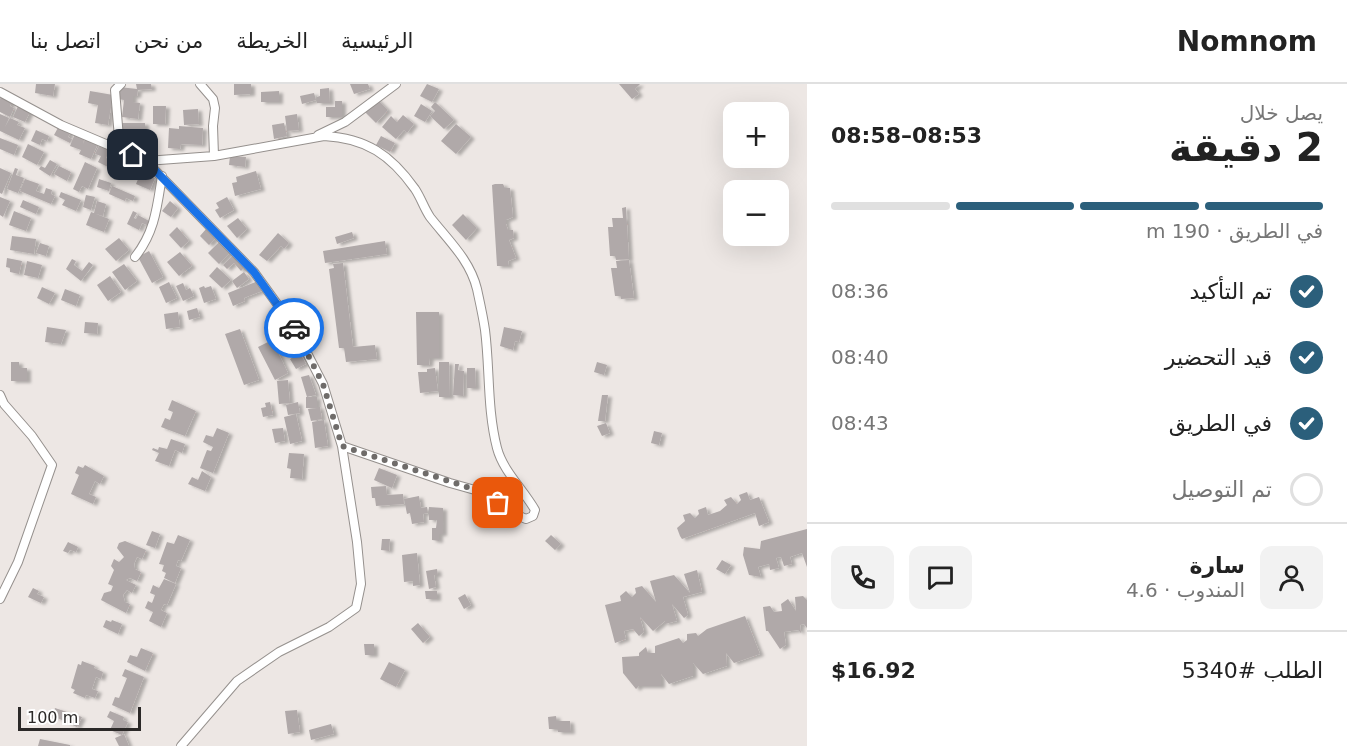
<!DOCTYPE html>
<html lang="ar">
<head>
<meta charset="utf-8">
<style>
  :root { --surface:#fff; --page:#f2f2f2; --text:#222; --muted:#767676; --line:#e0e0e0; --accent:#2b5f7b }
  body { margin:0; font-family:"DejaVu Sans",Cairo,sans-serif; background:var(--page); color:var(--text); direction:rtl; height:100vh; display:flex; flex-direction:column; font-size:22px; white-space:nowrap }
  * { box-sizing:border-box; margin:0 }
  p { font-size:20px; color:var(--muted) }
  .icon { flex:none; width:33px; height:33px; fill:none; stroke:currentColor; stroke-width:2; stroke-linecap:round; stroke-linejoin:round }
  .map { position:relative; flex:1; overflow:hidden; direction:ltr }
  .drawer { display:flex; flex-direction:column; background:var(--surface); width:540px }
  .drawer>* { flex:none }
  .fabs { position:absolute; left:723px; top:18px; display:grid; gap:12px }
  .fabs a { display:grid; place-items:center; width:66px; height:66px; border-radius:12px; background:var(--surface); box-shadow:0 6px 24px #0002; font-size:30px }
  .scale { position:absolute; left:18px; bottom:15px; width:123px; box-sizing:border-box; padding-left:6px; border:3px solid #2b2928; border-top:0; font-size:16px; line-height:21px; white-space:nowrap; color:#2b2928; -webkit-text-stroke:4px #fff; paint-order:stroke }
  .pin { position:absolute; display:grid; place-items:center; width:51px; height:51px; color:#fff; margin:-26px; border-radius:12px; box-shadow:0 3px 9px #0006 }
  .courier { position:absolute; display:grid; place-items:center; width:60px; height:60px; margin:-30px; border:4px solid #1a73e8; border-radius:50%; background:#fff; color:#222; box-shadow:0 2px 8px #0007 }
  .headline em { font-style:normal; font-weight:700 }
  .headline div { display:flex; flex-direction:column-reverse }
  .headline { display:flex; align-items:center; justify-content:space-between; height:102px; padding:0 24px }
  h1 { font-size:39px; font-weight:700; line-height:45px }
  .bar { display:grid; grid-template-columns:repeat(4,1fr); gap:9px 6px; align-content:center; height:72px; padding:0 24px }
  .bar i { height:8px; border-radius:4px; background:var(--line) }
  .bar .selected { background:var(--accent) }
  .bar p { grid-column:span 4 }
  .line { display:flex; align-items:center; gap:15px; padding:0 24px; border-top:2px solid var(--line) }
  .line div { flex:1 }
  .round { display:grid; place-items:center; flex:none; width:63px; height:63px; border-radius:12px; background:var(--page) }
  ol { padding:0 24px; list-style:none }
  li { display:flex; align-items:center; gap:18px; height:66px }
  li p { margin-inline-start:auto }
  li .icon { padding:6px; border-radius:50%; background:var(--accent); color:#fff; stroke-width:4 }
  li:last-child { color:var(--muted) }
  li i { width:33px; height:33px; border:3px solid var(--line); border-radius:50% }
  header { display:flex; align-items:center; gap:36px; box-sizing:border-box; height:84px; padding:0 30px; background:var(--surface); border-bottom:2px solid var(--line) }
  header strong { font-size:28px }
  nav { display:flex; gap:33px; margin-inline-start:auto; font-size:21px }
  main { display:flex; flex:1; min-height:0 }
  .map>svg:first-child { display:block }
</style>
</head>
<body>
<header>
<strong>Nomnom</strong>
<nav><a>الرئيسية</a><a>الخريطة</a><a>من نحن</a><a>اتصل بنا</a></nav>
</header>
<main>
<section class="drawer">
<div class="headline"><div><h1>2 دقيقة</h1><p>يصل خلال</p></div><em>08:53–08:58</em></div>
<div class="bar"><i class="selected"></i><i class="selected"></i><i class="selected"></i><i></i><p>في الطريق · 190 m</p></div>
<ol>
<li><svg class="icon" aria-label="check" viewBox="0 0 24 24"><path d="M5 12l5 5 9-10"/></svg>تم التأكيد<p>08:36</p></li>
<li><svg class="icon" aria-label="check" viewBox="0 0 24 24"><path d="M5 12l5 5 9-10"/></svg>قيد التحضير<p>08:40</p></li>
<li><svg class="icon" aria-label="check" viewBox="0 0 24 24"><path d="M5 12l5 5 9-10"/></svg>في الطريق<p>08:43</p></li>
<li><i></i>تم التوصيل</li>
</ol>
<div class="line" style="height:108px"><a class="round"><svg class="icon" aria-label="person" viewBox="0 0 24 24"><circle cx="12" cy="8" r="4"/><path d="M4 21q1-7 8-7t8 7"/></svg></a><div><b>سارة</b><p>المندوب · 4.6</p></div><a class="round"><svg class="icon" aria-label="chat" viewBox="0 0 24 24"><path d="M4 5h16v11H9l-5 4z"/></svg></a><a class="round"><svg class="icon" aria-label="phone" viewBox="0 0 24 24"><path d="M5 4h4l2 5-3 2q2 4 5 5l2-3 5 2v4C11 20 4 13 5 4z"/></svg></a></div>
<div class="line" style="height:78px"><div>الطلب #5340</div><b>$16.92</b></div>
</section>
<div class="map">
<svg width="807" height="662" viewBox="0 0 807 662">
  <defs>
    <filter id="shadow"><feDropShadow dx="4" dy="2" stdDeviation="1.5" flood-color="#0004"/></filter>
  </defs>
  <rect width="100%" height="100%" fill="#ede7e4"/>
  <!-- building -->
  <path fill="#b0a9a9" filter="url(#shadow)" d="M36 0H55L53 12 35 9Z
    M136 0H151L152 5 138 6 137 12H133V18L140 19 138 35 122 33 124 16 118 15 119 3 137 5Z
    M234 0H251V10L234 11Z
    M350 0H368L370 5 354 10Z
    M427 0 439 5 432 18 420 12Z
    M619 0H640L635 5 639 10 632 15Z
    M329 4 330 19H317V13L320 12V5Z
    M90 7 113 11 108 41 95 39 98 21 88 19Z
    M279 7V18H261V8Z
    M314 9 316 16 302 20 300 12Z
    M2 10 13 16 10 22 14 24 10 33 0 28V15Z
    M376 14 388 26 376 39 364 27Z
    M335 17H342V33H326V23H335Z
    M435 18 454 36 444 45 430 32 435 27 431 23Z
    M19 20 31 26 25 38 13 33Z
    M421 20 432 27 425 38 414 32Z
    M153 22H166L165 40H153Z
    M198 25 199 40 184 41 183 26Z
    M0 30 9 34 5 43 10 34 19 38 17 41 25 44 19 56 0 47Z
    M297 30 299 46 287 47 285 32Z
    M403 31 414 40 407 49 404 46 396 55 382 43 391 32 397 38Z
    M122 39H145V57L131 56V51H122Z
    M284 39 287 52 274 55 272 41Z
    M60 40 72 46 68 53 72 55 70 59 54 51Z
    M456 40 471 53 456 70 441 57Z
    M179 42 203 44 202 61 181 60 180 65 168 64 169 44 179 45Z
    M36 46 49 52 47 57 42 55 40 61 31 57Z
    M76 47 85 52 83 60 87 51 99 57 91 75 79 70 81 66 70 62Z
    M381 52 395 59 390 68 376 61Z
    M0 54 18 61 14 71 0 65Z
    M101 58 129 71 125 80 107 72 106 74 111 76 108 83 98 78 101 72 95 70Z
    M28 60 44 68 37 81 22 73Z
    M230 72 246 73 245 83 229 81Z
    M50 76 57 80 50 92 39 85 41 82 45 84Z
    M85 78 97 84 88 105 82 102 79 108 73 105Z
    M59 82 71 88 67 97 54 90Z
    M0 84 11 89 2 110 0 109Z
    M15 84 18 85 16 91 24 94 18 109 7 105Z
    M256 87 261 105 235 112 232 99 237 98 236 93Z
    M141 88 155 94 150 106 136 100Z
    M25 95 39 100 36 107 44 110 46 104 52 106 51 110 55 112 51 120 20 107Z
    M99 95 111 99 109 107 97 103Z
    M495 100H503L505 104H510L513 133 506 136V140L508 146H513L514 154 509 156 516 174 508 177 509 182H497L492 101Z
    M112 102 135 112 133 117 126 114 125 117 109 110Z
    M61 108 81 116 76 127 62 121 65 116 59 113Z
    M86 111 95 113 91 126 83 123Z
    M0 113 10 117 3 133 0 131Z
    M227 113 234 126 220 134 215 126 219 124 216 119Z
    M23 116 39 123 36 130 20 123Z
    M97 117 106 120 103 132 96 130 109 135 104 148 86 141 91 128 94 129Z
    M170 117 178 124 171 133 162 127Z
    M626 123 629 175 616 176 615 172H610L608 143H613L612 134H623L622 124Z
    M14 127 31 134 26 147 9 141Z
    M133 127 137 129 134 134 136 135 138 131 149 137 147 141 142 139 139 146 127 140Z
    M463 130 477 144 466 156 452 141Z
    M238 134 247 145 237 154 227 142Z
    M177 143 189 157 181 164 169 151Z
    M206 145 215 155 209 161 200 152Z
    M352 148 354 154 337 160 335 153Z
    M278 149 289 159 284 165 281 162 267 177 259 171Z
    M12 152 36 155 34 170 10 166Z
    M119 154 129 166 116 177 105 165Z
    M220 157 231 168 219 180 208 169Z
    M385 157 387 170 325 179 323 167Z
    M40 159 49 162 46 172 36 169Z
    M149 167 163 193 152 199 138 173Z
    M180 168 192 182 179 192 167 178Z
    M232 172 245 183 241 187 234 179 227 185 223 181Z
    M7 174 22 177 19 190 10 188V184L6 183Z
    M72 175 76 177 74 181 82 187 89 178 93 181 81 197 66 185Z
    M629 176 634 214 621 215V212H615L611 184H617L616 177Z
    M27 177 42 181 38 194 24 191Z
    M343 179 353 263 375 261 377 275 346 278 344 264H339L329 185 334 184 333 180Z
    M124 180 137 197 125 206 112 188Z
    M217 183 231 196 222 204 209 192Z
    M244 188 249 195 237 204 232 197Z
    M110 192 121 208 108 217 97 201Z
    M258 197 262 207 244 214 245 217 233 222 228 209Z
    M169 198 177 214 166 219 159 203Z
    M183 199 186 206 190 204 194 212 183 217 176 202Z
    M204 202 205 204 211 202 216 215 204 219 199 204Z
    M42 203 55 209 49 220 37 214Z
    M65 205 80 211 76 222 61 216Z
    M197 224 200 233 189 236 187 227Z
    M178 228 180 243 166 245 164 230Z
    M416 228H439V274H430L429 281H417Z
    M85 238 98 239 97 250 84 249Z
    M47 243 66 246 61 260 45 258Z
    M287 243 294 253 283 260 277 251Z
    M504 243 522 247 519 258 515 257 513 266 500 262Z
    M240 245 259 296 244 301 225 250Z
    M293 255 300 266 291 272 284 261Z
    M272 256 288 289 275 296 258 263Z
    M300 269 306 280 296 285 290 275Z
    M11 278H19V284H27V297H11Z
    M439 278H449L450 313H439Z
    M597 278 607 281 604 291 594 288Z
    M455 280H459L458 286 464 287 463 312 453 311Z
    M435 284 438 307 420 309 418 288H427V285Z
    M467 284H475L476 304H467Z
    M309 291 316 311 307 313 301 293Z
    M288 296 290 319 279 320 277 297Z
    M602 311H608L605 337H598Z
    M306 313H317V323H320L322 335 311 337 308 325 317 324H306Z
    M172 316 196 327 185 352 161 343 165 334 170 336 173 328 168 326Z
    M270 318 273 331 263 333 261 324 266 323 265 319Z
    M298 318 300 329 288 331 286 321Z
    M296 330 302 357 290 360 284 333Z
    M324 336 328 362 315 364 312 338Z
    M606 339 610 349 602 352 597 342Z
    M217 344 229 349 213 389 200 384 207 366 211 367 213 363 203 358 206 351 213 353Z
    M283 344 285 357 275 359 272 345Z
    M654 347 662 349 659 361 651 359Z
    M171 355 185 360 182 369 175 366 169 382 155 377 159 369 152 366 153 364 158 366 159 363 167 365Z
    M289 369 304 370 302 395 290 394 291 385 287 384Z
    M85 381 104 392 100 400 95 397 89 410 96 413 93 420 71 410 79 391 75 389 78 382 83 384Z
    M379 384 397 391 392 404 374 396Z
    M202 387 211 393 205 407 188 400 192 393 198 396Z
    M386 402 387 411 403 410 404 420 376 422 375 414H372L371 403Z
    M747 408 750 416 759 413 769 438 759 442 755 429 682 455 680 452 677 444 685 437 683 431 690 429 695 434 699 430 698 426 706 423 708 431 720 427 727 421 724 416 731 413 737 420 741 416 739 411Z
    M419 412 421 424 427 423 428 429 423 430 424 438 412 440 410 429 407 430 404 415Z
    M429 423 443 424V450H439V457L432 456V444H436L437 436H429Z
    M807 445V483L802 469 790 473 792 480 784 482 781 473 776 474 779 484 770 486 769 480 758 483 761 493 749 491 743 471 744 463 760 465 761 457Z
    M152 447 160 450 155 464 146 461Z
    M178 451 190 456 181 477 178 476 176 482 181 484 175 499 164 494 166 489 162 487 164 481 159 480 167 458 174 460Z
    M551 451 561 460 555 466 545 457Z
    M382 455H390L389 467 381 466Z
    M125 457 146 466 142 475 137 473 134 480 135 485 141 488 137 497 130 494 126 496 136 501 132 509 127 506 123 511 125 518 130 520 126 529 101 516 104 509 111 507 113 502 108 500 114 486 111 482 114 475 119 478 124 473 117 464 119 459Z
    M68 458 78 463 76 468 70 466 68 469 63 467Z
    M417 469 420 501 413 502V497L404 498 402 471Z
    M722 476 731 481 725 490 716 485Z
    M437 485 438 491H434L436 503 429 505 426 487Z
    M697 486 702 508 683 513 688 531 684 534 672 520 677 537 665 540V537L653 547 640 533 644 548 639 552 633 545 624 547 626 555 615 559 605 521 621 517 620 512 626 507 632 513 636 509 635 504 642 502 656 518 650 497 674 491 690 509 684 490Z
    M164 495 176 500 167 521 164 520 161 526 167 529 161 543 149 537 153 528 145 524 148 517 152 519 155 511 150 509 153 501 159 504Z
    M33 504 39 507 37 510 44 513 41 519 28 513Z
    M425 507H437V515H426Z
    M465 510 471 521 464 525 458 514Z
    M803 512 807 516V544L804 540 800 541 801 549 798 546 784 548 786 561 780 565 768 547H766L763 523 770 522 774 528 782 527 781 520 788 515 796 527 795 513Z
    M745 532 760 570 734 579 726 569 727 582 703 590 693 579V592L669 600 661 590V602H639L636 605 623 589 622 573 639 572V569L646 563 648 569H655V562L679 554 683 559 687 556V550L696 549 698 552 707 545Z
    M106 536 111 538 112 536 122 540 118 550 103 543Z
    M418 539 430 553 423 559 411 545Z
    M364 560H374V571H365Z
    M141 564 153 569 145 587 127 578 130 571 137 573Z
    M82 577 95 582 94 584 103 588 101 595 96 593 92 605 98 607 95 614 86 611 85 614 73 609 75 606 71 604 78 580 81 581Z
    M389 578 405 586 396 603 380 595Z
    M125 585 144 593 130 629 112 621 115 613 119 614 127 594 122 592Z
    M55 624 82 633 77 643 51 631 50 633 47 631 50 625 54 627Z
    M297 626 300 648 288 650 285 627Z
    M110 627 124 633 123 636 128 638 122 651 124 650 129 662H119L115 654 122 651 110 646 114 637 107 633Z
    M556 632 557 637H570L571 648H558L557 645H549L548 633Z
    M331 640 334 650 311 656 309 646Z
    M40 655 70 661V662H38Z"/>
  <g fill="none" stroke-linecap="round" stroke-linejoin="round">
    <!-- minor casing -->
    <g stroke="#95908d" stroke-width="10">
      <path id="minor" d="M200 0 213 15 215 24 213 42 214 72
        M0 8 61 41 146 77 254 188 293 242 323 300 342 362 357 458 361 500 356 524 329 543 279 568 237 597 181 662
        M318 51 345 38 396 0
        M120 66 115 6 121 0
        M146 77 214 72 324 52C366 54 391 71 415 105 421 114 424 124 430 133 448 156 470 176 477 205 480 219 483 232 485 246 490 285 487 325 497 364 503 387 523 405 535 426L533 432 526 435 515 430 482 408 450 399 342 362
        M135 173C155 148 157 123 162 92
        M0 311 4 320 32 352 52 381 18 478 0 515"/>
    </g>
    <!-- minor -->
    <use href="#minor" stroke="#fff" stroke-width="8"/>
  </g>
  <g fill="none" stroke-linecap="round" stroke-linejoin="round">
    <!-- done -->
    <path stroke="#6f6c6a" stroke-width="6" stroke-dasharray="0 10.8" d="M294 244 323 300 342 362 482 408 498 419"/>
    <!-- route -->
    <path stroke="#1a73e8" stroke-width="8" d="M133 71 146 77 254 188 294 244"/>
  </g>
</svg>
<div class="fabs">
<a>+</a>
<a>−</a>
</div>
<div class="scale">100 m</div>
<div class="pin" style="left:498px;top:419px;background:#ea580c"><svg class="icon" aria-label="bag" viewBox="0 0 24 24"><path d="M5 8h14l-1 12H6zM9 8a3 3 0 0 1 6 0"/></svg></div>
<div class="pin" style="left:133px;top:71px;background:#1f2937"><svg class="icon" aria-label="home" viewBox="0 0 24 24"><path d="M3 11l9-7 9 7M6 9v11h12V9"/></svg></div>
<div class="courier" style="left:294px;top:244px"><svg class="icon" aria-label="car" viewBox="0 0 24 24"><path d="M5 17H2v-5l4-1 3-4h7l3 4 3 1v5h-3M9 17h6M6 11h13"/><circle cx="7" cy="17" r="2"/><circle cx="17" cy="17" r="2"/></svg></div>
</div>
</main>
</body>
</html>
